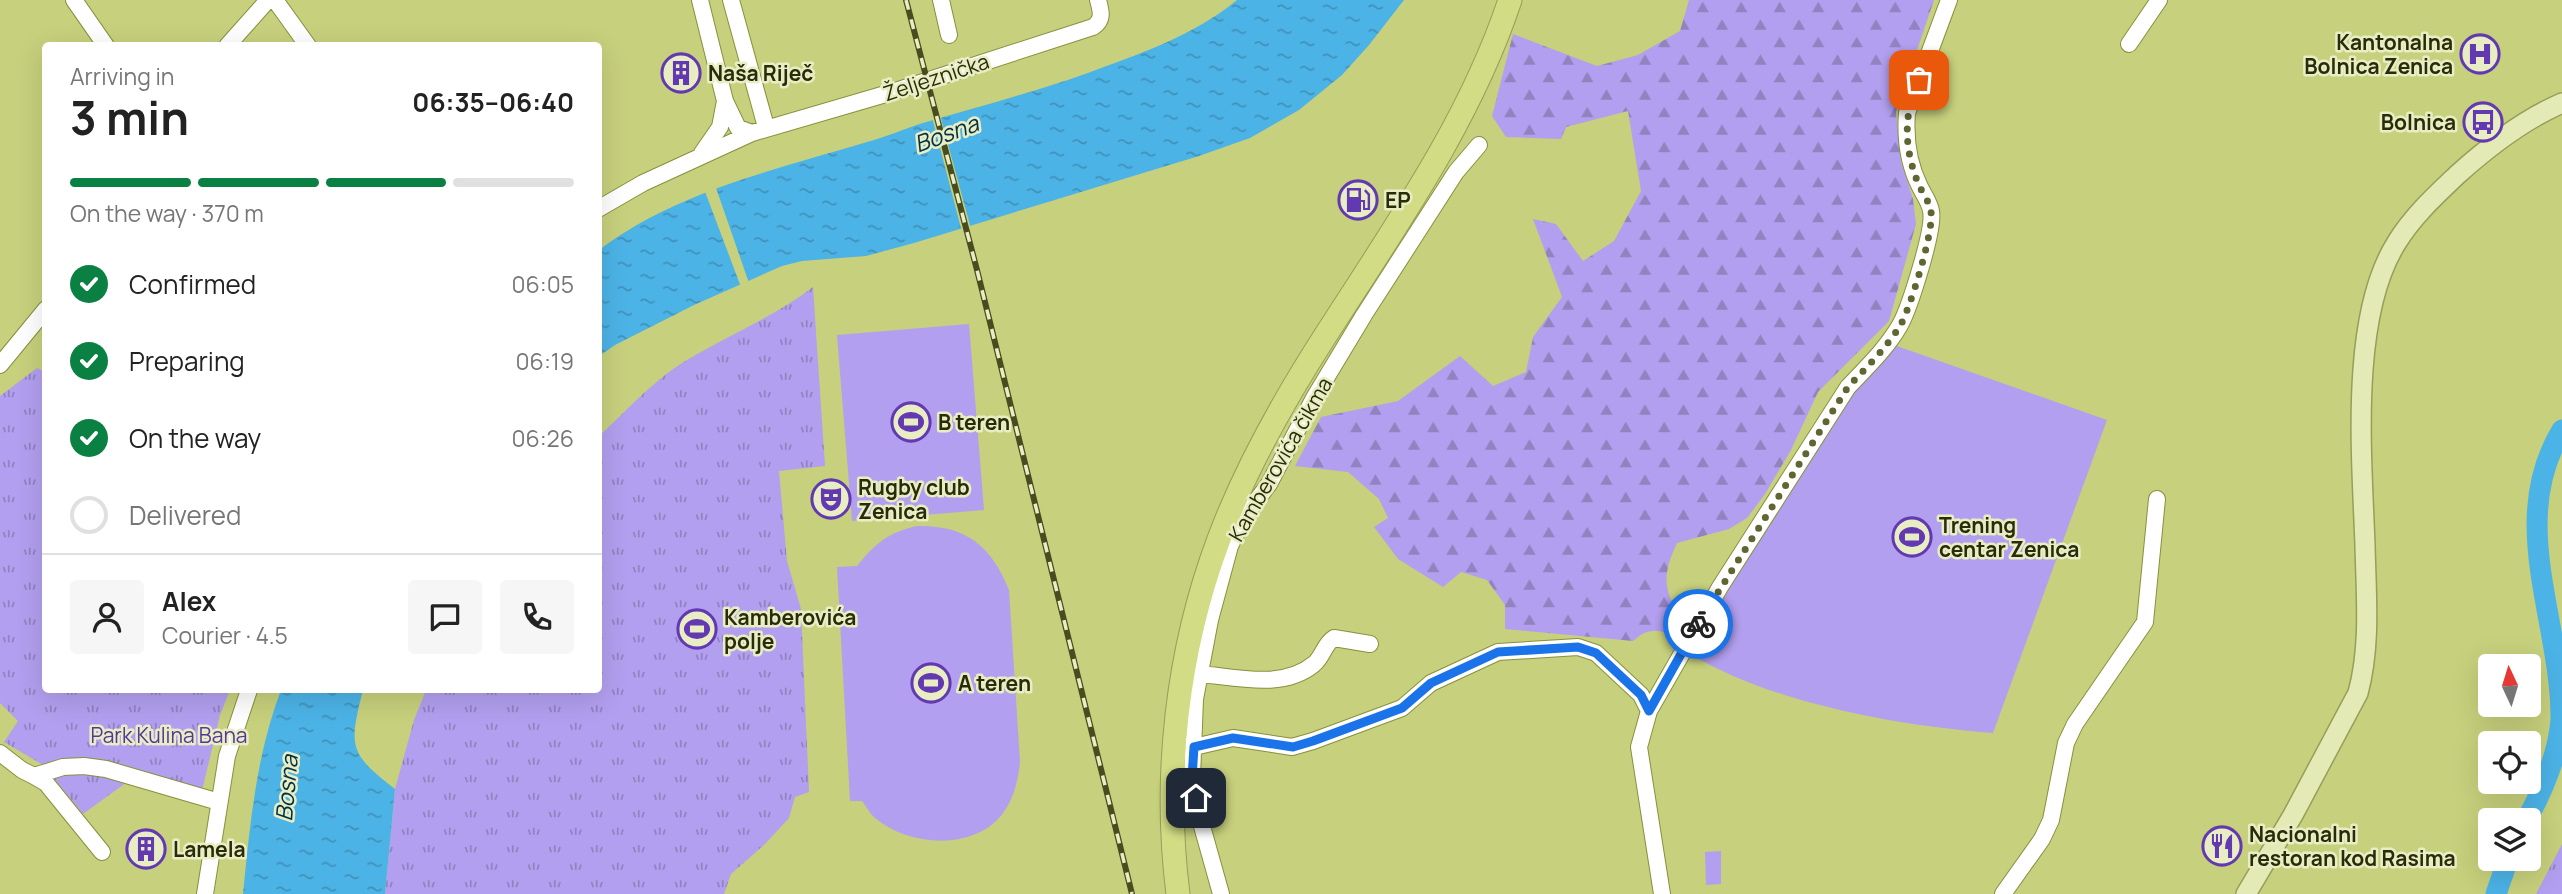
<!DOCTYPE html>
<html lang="en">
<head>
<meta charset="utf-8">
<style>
  :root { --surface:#fff; --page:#f6f6f6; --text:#222; --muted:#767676; --line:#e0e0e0; --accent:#0b8043 }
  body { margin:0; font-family:Manrope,sans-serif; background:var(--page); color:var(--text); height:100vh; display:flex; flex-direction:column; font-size:26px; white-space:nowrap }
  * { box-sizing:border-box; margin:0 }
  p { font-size:23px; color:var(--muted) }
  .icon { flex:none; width:38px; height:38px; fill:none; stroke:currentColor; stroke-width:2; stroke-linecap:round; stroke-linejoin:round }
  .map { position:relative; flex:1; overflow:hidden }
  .drawer { position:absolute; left:42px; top:42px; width:560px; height:651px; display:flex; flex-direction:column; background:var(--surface); border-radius:7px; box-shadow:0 7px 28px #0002 }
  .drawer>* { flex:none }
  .needle { width:46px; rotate:356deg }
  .buttons { position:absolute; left:2478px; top:654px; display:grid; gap:14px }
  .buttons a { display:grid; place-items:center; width:63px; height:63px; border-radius:7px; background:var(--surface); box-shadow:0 7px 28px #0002; font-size:35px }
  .pin { position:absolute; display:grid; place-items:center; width:60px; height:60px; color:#fff; margin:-30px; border-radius:14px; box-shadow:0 4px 10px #0006 }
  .courier { position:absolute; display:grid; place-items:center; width:70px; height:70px; margin:-35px; border:5px solid #1a73e8; border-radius:50%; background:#fff; color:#222; box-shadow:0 2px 9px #0007 }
  .summary em { font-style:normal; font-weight:700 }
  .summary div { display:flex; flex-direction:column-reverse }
  .summary { display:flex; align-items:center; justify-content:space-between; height:119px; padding:0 28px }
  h1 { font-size:46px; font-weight:700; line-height:52px }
  .bar { display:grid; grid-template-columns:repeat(4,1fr); gap:10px 7px; align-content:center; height:84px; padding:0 28px }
  .bar i { height:9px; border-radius:5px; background:var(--line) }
  .bar .selected { background:var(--accent) }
  .bar p { grid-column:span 4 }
  .line { display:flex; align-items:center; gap:18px; padding:0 28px; border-top:2px solid var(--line) }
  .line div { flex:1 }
  .round { display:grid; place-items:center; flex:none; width:74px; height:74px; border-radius:7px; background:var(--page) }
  ol { padding:0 28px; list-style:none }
  li { display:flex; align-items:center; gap:21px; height:77px }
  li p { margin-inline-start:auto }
  li .icon { padding:7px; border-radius:50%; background:var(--accent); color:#fff; stroke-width:4 }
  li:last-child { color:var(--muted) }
  li i { width:38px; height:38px; border:4px solid var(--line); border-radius:50% }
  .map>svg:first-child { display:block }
</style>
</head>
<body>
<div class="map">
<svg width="2562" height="894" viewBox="0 0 2562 894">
  <defs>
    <pattern id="forest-firs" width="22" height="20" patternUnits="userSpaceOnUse" patternTransform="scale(1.75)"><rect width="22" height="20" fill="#b29fef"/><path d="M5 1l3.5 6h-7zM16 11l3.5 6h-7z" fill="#9182c0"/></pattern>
    <pattern id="park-tufts" width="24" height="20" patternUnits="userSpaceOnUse" patternTransform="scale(1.75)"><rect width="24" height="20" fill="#b29fef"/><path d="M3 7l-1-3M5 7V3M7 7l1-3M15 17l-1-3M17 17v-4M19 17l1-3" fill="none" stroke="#9182c0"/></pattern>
    <pattern id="water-ripples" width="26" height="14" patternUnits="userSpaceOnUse" patternTransform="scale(1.75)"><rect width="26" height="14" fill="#4cb3e7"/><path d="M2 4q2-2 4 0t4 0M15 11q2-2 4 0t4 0" fill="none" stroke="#3f92b9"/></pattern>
  </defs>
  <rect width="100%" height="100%" fill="#c7d07c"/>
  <!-- green -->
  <path fill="#b29fef" d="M969 324 984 510 852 521 837 335Z
    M1894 345 2107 420 1993 733C1897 726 1772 703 1690 654L1849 390Z
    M917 526C965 525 991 545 1009 590L1020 762C1018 780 1014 799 1003 813 975 851 909 847 875 818 870 814 866 806 862 801H850L837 567 857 566C876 543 887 533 917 526Z
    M1721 851V884L1706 885 1705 852Z"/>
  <!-- forest -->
  <path fill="url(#forest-firs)" d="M1689 0H1934L1896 112 1901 162 1913 199 1916 224 1889 321 1818 392 1791 450 1765 494 1747 518 1729 529 1677 543C1668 563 1662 579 1671 600L1687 606 1669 634C1654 628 1645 630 1633 641L1505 629V605L1487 580 1461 572 1443 587 1398 559 1374 527 1388 518 1379 499 1348 472 1295 466 1321 417 1398 401 1460 356 1493 386 1526 372 1533 337 1562 297 1533 219 1556 224 1583 261 1614 241 1641 191 1628 111 1566 127 1561 139 1506 137 1492 116 1513 34 1597 66 1638 55 1680 31Z"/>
  <!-- park -->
  <path fill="url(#park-tufts)" d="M813 287 825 466 779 471 787 561 801 609 809 792 795 797 789 818 765 844 731 874 724 894H385L395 789 414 720 426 690H598L599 436C624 413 650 384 679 365 723 337 771 319 813 287Z
    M37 368 46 372V690H230L220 715 202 791 138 774 83 814 43 765 4 742 18 721 0 703V396Z
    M2562 844V894H2536Z"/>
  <!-- water -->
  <path fill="url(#water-ripples)" d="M1237 0H1404L1369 45 1342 75 1299 110 1250 138 1199 156 914 243 866 256 802 261 782 266 694 305 615 345 599 356V250C677 191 775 170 867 142 886 137 904 129 923 123 977 107 1031 93 1085 74 1136 55 1194 36 1237 0Z
    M281 690H363C349 746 348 753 395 789L385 894H243C250 824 256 756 281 690Z"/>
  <!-- pier -->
  <path fill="#c7d07c" d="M940 115 971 229 962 232 932 117Z
    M715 185 749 283 741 287 704 189Z"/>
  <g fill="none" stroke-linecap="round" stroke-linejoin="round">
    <!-- river -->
    <path stroke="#4cb3e7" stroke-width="21" d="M2526 821C2543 790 2558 756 2561 720 2562 622 2506 522 2562 430
      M2496 894 2508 859"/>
    <!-- minor casing -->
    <g stroke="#88903c" stroke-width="18">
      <path id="minor" d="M74 0 106 46
        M275 0 308 46
        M700 0 725 101 720 127 702 153
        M731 0 766 127
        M941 0 949 35
        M2129 44 2159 0
        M227 46 268 0
        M725 101 738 128 752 133
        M598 209 643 183 752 133 889 93 1093 27C1104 20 1101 11 1098 0
        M0 365 46 309
        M1200 674C1236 677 1283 690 1314 664 1323 657 1324 644 1334 638L1370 644
        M1194 747 1233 738 1292 747 1313 741 1402 708 1431 683 1498 652 1578 647 1596 653 1641 695 1649 711
        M0 753 22 770 34 776 63 767 84 766 106 769 219 802
        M34 776 46 783 102 852
        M205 894 227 756 249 690
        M1221 894 1200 819 1192 778 1195 699 1210 620 1230 546 1244 517 1269 484 1314 398 1364 315 1456 172 1479 145
        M1662 894 1639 747 1649 711 1720 587 1848 387C1866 368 1887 348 1900 325 1909 309 1935 229 1931 211 1930 203 1924 195 1920 187 1909 165 1905 138 1907 113L1949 0
        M2003 894 2042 839 2051 820 2066 743 2075 724 2145 622 2157 499"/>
    </g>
    <!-- major casing -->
    <g stroke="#979e59" stroke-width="22">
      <path id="major" d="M2246 894 2293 815 2358 693C2371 645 2366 594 2365 545 2362 458 2349 317 2397 242 2413 216 2435 196 2457 175 2488 147 2523 120 2562 103"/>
    </g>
    <!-- highway casing -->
    <g stroke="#979e59" stroke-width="25">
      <path id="highway" d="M1178 894C1163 776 1177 651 1219 539 1246 467 1285 398 1327 333 1395 227 1470 121 1510 0"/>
    </g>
    <!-- minor -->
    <use href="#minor" stroke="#fff" stroke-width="16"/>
    <!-- major -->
    <use href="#major" stroke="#e4eab5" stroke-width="19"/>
    <!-- highway -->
    <use href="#highway" stroke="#d2dc84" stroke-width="23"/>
    <!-- rail casing -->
    <g stroke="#484c1f" stroke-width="6">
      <path id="rail" d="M906 0 977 270 1132 894"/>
    </g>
    <!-- rail -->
    <use href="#rail" stroke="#e8edc4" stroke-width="3.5" stroke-dasharray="10" stroke-linecap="butt"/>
  </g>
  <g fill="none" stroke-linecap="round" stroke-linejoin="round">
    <!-- done -->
    <path stroke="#606531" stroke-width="7" stroke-dasharray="0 12.6" d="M1698 624 1848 387C1866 368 1886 348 1900 326 1910 309 1934 231 1931 212 1930 202 1922 193 1918 183 1904 148 1903 114 1919 80"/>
    <!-- route -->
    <path stroke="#1a73e8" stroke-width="9" d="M1196 798 1192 778 1194 747 1233 738 1293 747 1313 741 1402 708 1431 683 1498 652 1578 647 1596 653 1641 695 1649 711 1698 624"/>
  </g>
  <!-- icons -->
  <defs>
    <g id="hospital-ring" transform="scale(2.0125)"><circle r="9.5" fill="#e8edc4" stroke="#6239b1" stroke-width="1.5"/><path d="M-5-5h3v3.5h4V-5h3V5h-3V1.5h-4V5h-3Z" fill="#6239b1"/></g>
    <g id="building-ring" transform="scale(2.0125)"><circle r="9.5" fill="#e8edc4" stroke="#6239b1" stroke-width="1.5"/><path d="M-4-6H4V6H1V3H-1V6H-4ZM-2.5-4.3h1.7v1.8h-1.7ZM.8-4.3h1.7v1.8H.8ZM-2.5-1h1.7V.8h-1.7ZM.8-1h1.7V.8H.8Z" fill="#6239b1"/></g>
    <g id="bus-ring" transform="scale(2.0125)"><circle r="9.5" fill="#e8edc4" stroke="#6239b1" stroke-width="1.5"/><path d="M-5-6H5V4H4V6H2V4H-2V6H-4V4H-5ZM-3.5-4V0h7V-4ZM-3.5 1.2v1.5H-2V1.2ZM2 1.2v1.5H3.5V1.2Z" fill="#6239b1"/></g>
    <g id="fuel-ring" transform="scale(2.0125)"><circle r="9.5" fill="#e8edc4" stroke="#6239b1" stroke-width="1.5"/><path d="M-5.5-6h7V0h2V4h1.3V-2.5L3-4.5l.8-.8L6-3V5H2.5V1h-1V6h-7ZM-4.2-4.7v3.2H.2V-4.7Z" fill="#6239b1"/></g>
    <g id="stadium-ring" transform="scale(2.0125)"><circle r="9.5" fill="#e8edc4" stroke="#6239b1" stroke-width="1.5"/><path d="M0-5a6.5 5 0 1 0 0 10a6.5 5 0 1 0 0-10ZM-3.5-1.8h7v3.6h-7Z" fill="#6239b1"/></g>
    <g id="theatre-ring" transform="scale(2.0125)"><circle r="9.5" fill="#e8edc4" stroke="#6239b1" stroke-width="1.5"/><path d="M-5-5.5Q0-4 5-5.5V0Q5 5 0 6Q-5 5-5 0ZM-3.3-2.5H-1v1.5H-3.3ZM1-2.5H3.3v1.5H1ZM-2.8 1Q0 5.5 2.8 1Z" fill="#6239b1"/></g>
    <g id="restaurant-ring" transform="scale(2.0125)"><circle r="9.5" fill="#e8edc4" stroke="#6239b1" stroke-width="1.5"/><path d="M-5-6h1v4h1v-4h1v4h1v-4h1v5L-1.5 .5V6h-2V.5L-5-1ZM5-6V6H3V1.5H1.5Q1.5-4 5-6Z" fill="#6239b1"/></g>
  </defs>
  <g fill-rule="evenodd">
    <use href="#hospital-ring" x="2480" y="54"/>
    <use href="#building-ring" x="681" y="73"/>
    <use href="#bus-ring" x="2483" y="122"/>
    <use href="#fuel-ring" x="1358" y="200"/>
    <use href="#stadium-ring" x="911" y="422"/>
    <use href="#theatre-ring" x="831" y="499"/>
    <use href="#stadium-ring" x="1912" y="537"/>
    <use href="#stadium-ring" x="697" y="629"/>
    <use href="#stadium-ring" x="931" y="683"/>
    <use href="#restaurant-ring" x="2222" y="846"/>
    <use href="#building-ring" x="146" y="849"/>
  </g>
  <g text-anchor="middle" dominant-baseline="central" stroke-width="5" stroke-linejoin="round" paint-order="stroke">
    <!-- poi labels -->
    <g font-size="21" font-weight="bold" fill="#292c08" stroke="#e8edc4" text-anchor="start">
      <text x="2453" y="42" text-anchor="end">Kantonalna<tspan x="2453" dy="24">Bolnica Zenica</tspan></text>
      <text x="708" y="73">Naša Riječ</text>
      <text x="2456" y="122" text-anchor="end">Bolnica</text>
      <text x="1385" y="200">EP</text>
      <text x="938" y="422">B teren</text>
      <text x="858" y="487">Rugby club<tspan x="858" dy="24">Zenica</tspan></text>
      <text x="1939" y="525">Trening<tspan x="1939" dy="24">centar Zenica</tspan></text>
      <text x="724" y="617">Kamberovića<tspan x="724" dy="24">polje</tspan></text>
      <text x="958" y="683">A teren</text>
      <text x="2249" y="834">Nacionalni<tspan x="2249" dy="24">restoran kod Rasima</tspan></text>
      <text x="173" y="849">Lamela</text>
    </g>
    <!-- street labels -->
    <g font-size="21" fill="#292c08" stroke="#e8edc4">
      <text transform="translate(936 77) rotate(-18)">Željeznička</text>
      <text transform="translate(1280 459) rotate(-60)">Kamberovića čikma</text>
    </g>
    <!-- park labels -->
    <g font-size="21" fill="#563798" stroke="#e8edc4">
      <text x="169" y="735">Park Kulina Bana</text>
    </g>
    <!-- water labels -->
    <g font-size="23" font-style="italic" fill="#003045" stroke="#e8edc4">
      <text transform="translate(946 133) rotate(-20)">Bosna</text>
      <text transform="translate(286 788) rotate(-85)">Bosna</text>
    </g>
  </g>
</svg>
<div class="buttons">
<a><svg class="needle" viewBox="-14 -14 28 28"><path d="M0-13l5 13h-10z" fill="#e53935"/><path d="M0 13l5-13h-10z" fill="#767676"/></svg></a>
<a><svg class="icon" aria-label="locate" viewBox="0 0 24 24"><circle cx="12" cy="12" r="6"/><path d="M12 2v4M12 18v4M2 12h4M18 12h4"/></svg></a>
<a><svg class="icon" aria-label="layers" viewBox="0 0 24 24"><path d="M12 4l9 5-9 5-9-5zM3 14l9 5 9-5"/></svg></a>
</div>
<div class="pin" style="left:1919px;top:80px;background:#ea580c"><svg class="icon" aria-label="bag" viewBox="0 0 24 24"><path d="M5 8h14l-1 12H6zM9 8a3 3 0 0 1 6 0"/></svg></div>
<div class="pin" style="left:1196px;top:798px;background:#1f2937"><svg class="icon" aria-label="home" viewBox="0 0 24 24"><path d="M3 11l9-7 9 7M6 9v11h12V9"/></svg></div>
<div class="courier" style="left:1698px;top:624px"><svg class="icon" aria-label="bike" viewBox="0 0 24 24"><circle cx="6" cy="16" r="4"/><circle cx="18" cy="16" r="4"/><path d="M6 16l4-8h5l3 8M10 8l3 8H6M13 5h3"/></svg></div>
<section class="drawer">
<div class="summary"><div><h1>3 min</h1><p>Arriving in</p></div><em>06:35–06:40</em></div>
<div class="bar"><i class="selected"></i><i class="selected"></i><i class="selected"></i><i></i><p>On the way · 370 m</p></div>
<ol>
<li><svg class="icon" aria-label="check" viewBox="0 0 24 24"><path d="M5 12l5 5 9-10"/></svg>Confirmed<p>06:05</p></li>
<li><svg class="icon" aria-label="check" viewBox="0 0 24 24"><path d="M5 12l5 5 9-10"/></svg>Preparing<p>06:19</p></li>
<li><svg class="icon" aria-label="check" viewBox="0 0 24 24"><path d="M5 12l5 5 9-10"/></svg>On the way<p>06:26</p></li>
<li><i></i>Delivered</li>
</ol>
<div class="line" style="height:126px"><a class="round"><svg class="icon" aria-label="person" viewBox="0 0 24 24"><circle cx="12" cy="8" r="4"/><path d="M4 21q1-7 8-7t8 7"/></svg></a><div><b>Alex</b><p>Courier · 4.5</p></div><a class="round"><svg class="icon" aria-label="chat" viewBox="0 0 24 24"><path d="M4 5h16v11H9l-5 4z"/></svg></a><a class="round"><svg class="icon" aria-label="phone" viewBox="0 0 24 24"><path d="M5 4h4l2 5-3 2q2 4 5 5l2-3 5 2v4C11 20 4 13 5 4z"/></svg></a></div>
</section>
</div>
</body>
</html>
